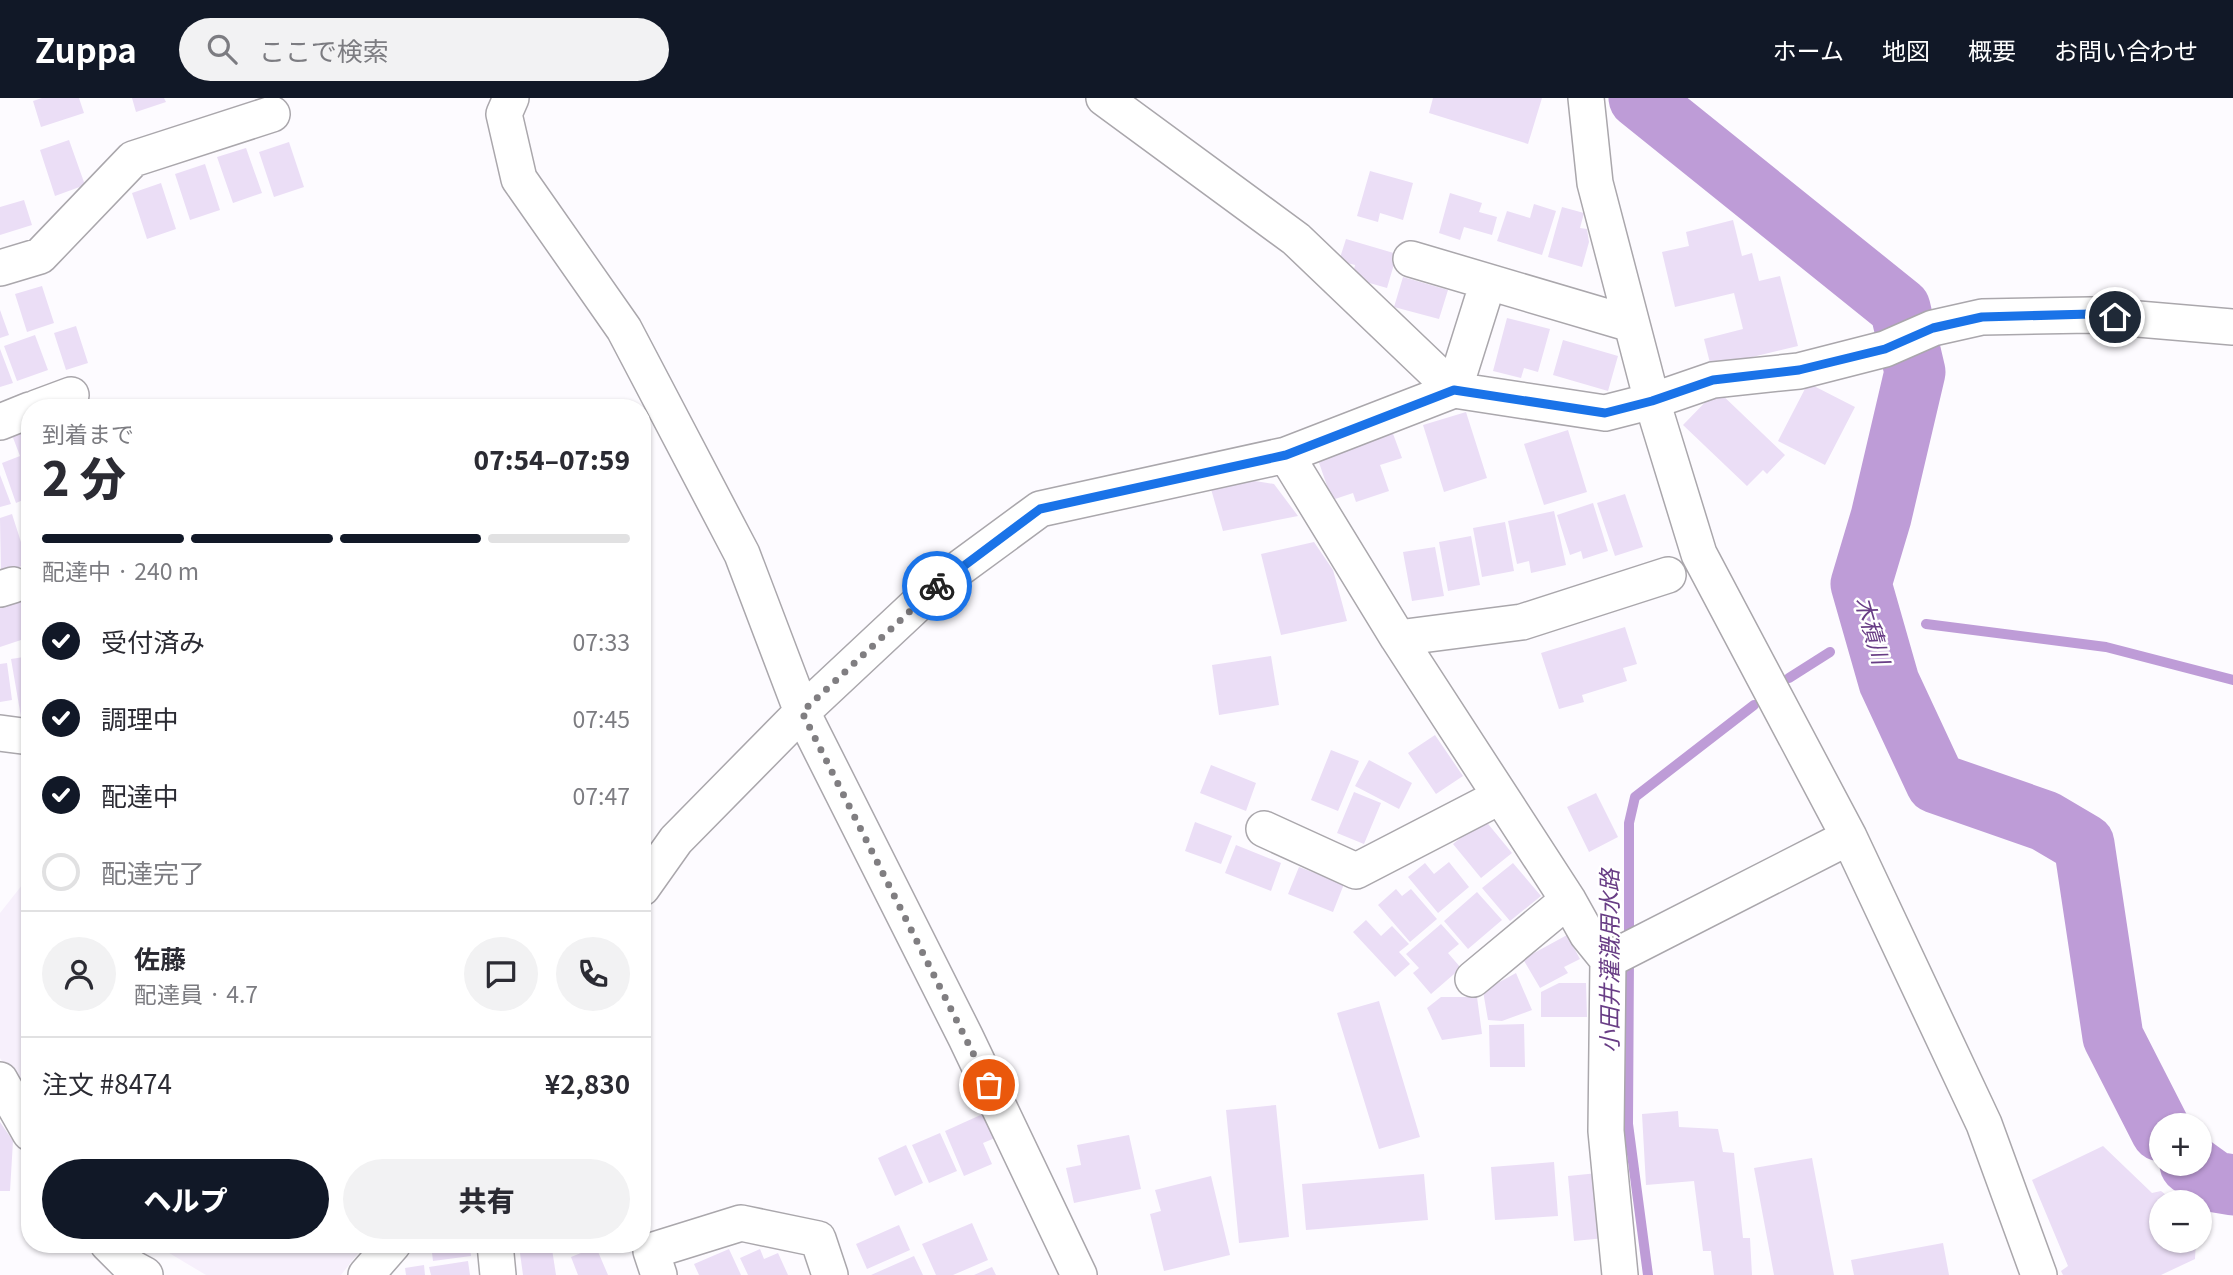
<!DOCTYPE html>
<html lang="ja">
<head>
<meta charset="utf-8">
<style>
  :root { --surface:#fff; --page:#f2f2f3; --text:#2b2b33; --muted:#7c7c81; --line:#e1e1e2; --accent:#111827 }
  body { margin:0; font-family:Georgia,"Noto Sans JP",serif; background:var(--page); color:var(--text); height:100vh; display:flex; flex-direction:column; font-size:26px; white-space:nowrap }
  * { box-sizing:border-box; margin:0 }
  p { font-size:23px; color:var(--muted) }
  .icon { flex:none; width:38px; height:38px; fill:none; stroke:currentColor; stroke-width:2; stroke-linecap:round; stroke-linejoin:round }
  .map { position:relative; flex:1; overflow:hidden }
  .side { position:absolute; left:21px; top:301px; width:630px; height:854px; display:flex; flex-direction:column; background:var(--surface); border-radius:28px; box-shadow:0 2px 5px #0004 }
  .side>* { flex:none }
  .tools { position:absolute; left:2149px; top:1015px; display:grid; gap:14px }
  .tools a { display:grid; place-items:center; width:63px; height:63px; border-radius:50%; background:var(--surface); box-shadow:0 2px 5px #0004; font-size:35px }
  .pin { position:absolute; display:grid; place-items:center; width:60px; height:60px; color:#fff; margin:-30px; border:4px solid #fff; border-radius:50%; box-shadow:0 2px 7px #0007 }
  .courier { position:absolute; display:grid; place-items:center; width:70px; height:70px; margin:-35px; border:5px solid #1a73e8; border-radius:50%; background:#fff; color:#222; box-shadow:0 2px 9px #0007 }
  .overview em { font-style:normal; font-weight:800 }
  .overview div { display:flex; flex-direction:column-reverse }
  .overview { display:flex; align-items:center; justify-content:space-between; height:119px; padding:0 21px }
  h1 { font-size:46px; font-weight:800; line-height:52px }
  .bar { display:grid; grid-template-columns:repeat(4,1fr); gap:10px 7px; align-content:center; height:84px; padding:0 21px }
  .bar i { height:9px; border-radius:5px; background:var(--line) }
  .bar .on { background:var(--accent) }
  .bar p { grid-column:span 4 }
  .line { display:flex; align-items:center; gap:18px; padding:0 21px; border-top:2px solid var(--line) }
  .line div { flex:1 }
  .round { display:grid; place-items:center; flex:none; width:74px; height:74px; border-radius:37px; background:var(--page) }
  ol { padding:0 21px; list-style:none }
  li { display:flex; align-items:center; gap:21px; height:77px }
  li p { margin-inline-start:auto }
  li .icon { padding:7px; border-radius:50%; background:var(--accent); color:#fff; stroke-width:4 }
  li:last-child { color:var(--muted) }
  li i { width:38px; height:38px; border:4px solid var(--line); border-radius:50% }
  .cta { display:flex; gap:14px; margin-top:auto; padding:14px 21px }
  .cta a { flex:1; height:80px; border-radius:42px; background:var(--accent); color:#fff; font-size:28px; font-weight:800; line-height:80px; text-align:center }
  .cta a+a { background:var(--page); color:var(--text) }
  header { display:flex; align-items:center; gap:42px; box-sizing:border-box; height:98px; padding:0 35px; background:var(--accent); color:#fff }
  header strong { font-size:33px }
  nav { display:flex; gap:38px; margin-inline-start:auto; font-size:24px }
  .search { width:490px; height:63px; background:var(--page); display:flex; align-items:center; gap:18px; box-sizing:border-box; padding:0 24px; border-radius:38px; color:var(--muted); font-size:26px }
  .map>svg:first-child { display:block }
</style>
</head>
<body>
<header>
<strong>Zuppa</strong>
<div class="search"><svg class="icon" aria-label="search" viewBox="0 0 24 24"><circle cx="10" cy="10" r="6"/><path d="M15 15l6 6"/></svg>ここで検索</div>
<nav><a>ホーム</a><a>地図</a><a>概要</a><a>お問い合わせ</a></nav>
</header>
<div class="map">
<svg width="2233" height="1177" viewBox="0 0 2233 1177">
  <rect width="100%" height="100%" fill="#fdfbff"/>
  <!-- built -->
  <path fill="#f7f0fc" d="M30 777V1005L0 960V815Z
    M154 1146H365L341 1177H206Z"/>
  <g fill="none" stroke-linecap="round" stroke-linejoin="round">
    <!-- stream -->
    <path stroke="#be9cd7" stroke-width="10" d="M1926 526 2106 549 2233 582
      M1789 580 1830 554
      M1629 843V725L1635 699 1754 607
      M1629 859 1628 1026 1648 1177"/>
    <!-- river -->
    <path stroke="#be9cd7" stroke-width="61" d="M1639 0 1900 210 1915 274 1881 419 1861 486 1889 584 1936 685 2045 723 2084 746 2113 939 2161 1033
      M2190 1066 2215 1084 2233 1087"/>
  </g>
  <!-- building -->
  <path fill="#ebdef6" d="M42 0H79L84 15 41 29 33 3Z
    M132 0H164L166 4 136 14Z
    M1433 0H1542L1528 46 1429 15Z
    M69 42 85 87 55 98 40 52Z
    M289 44 304 89 274 99 259 54Z
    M246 50 262 95 233 105 217 59Z
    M205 66 220 112 190 122 175 76Z
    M1370 73 1413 85 1403 122 1380 115 1378 124 1357 118Z
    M161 85 176 131 147 141 132 95Z
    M1450 95 1482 105 1479 114 1497 119 1492 137 1464 129 1460 142 1439 135Z
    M24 102 32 127 0 137V109Z
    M1534 106 1556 113 1542 157 1497 143 1507 113 1530 120Z
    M1562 109 1584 115 1580 130 1587 131 1589 144 1582 169 1548 159Z
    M1733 122 1742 158 1752 155 1759 183 1780 178 1798 248 1711 269 1704 241 1743 231 1734 195 1675 209 1662 154 1689 148 1686 134Z
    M1346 141 1397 156 1387 190 1352 180 1355 167 1339 163Z
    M1403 179 1448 192 1439 221 1394 209Z
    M42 188 54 225 27 234 15 196Z
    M0 212 9 237 0 240Z
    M1507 220 1550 231 1538 274 1524 270 1521 280 1493 273Z
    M76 228 88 265 66 272 54 235Z
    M35 237 48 272 17 283 4 248Z
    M1563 242 1618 258 1608 293 1553 277Z
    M0 251 13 285 0 289Z
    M1808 285 1855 309 1825 367 1778 343Z
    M1717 292 1785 357 1767 376 1763 372 1747 388 1683 327Z
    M1466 314 1487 380 1444 394 1423 327Z
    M30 330V399L16 405 2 365 20 358 12 337Z
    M1568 332 1587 394 1544 407 1524 346Z
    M1392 333 1402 360 1380 367 1389 393 1356 404 1353 395 1332 402 1317 359Z
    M0 377 11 406 0 409Z
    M1249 382 1274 386 1298 418 1223 433 1211 391Z
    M1625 396 1643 449 1615 458 1597 405Z
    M1593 405 1608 453 1583 461 1581 453 1570 457 1557 417Z
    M1554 413 1566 467 1531 475 1529 463 1517 466 1508 423Z
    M12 416 28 466 1 475 0 420Z
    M1505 424 1514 473 1482 479 1473 430Z
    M1471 438 1480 487 1448 493 1439 444Z
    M1314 444 1333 472 1347 523 1281 537 1261 456Z
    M1435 449 1444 498 1412 503 1403 454Z
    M30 500V539L0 549V510Z
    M1625 529 1637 566 1623 570 1627 583 1582 597 1584 604 1559 611 1541 555Z
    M30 558V617L21 619 11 561Z
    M1271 558 1279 607 1219 617 1212 567Z
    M7 565 12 602 0 604V566Z
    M1435 637 1463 678 1436 696 1408 655Z
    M1331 652 1359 663 1338 713 1311 702Z
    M1369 662 1412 685 1399 711 1355 688Z
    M1211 667 1256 685 1246 713 1200 695Z
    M1354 694 1381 705 1364 746 1337 735Z
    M1596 695 1618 739 1589 754 1567 709Z
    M1484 721 1512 755 1481 780 1453 746Z
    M1195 724 1232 738 1221 766 1185 753Z
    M1236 747 1281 765 1271 793 1225 775Z
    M1449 764 1469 789 1438 815 1408 779 1425 765 1434 776Z
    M1513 765 1541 798 1510 823 1482 790Z
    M1299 769 1344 786 1333 814 1288 796Z
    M1396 791 1402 798 1411 791 1437 821 1410 844 1378 807Z
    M1477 794 1502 822 1468 851 1444 823Z
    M1366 822 1381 838 1392 828 1409 846 1399 854 1410 866 1395 879 1353 834Z
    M1441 826 1459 846 1448 855 1461 870 1431 896 1413 875 1419 870 1406 856Z
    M1567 837 1580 861 1564 869 1568 875 1540 890 1523 861Z
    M1516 875 1532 912 1502 923 1488 922 1483 893Z
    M1559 885H1586L1587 919H1541V894Z
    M1441 899H1477L1482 936 1442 942 1427 910Z
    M1379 903 1420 1039 1379 1051 1337 915Z
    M1524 926 1525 969H1490L1489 927Z
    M1276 1007 1289 1139 1239 1145 1226 1012Z
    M1678 1013 1679 1029 1718 1031 1723 1054 1734 1055 1743 1140H1750L1752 1177H1714L1711 1153H1703L1694 1083 1646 1087 1642 1016Z
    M985 1015 995 1040 983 1045 992 1066 964 1078 945 1033Z
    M0 1024 13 1043 10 1093H0Z
    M940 1035 957 1073 929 1085 912 1047Z
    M1129 1037 1141 1091 1074 1105 1066 1070 1081 1067 1077 1047Z
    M906 1047 923 1085 895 1098 878 1060Z
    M2103 1048 2152 1095 2161 1093 2175 1104H2161V1143H2196L2195 1161 2161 1177H2063L2061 1173 2068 1168 2032 1082Z
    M1812 1060 1834 1177H1774L1754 1070Z
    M1554 1064 1558 1118 1495 1122 1491 1069Z
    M1598 1075 1605 1140 1574 1143 1568 1078Z
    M1424 1076 1428 1122 1306 1132 1302 1086Z
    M1211 1078 1230 1157 1164 1173 1150 1116 1161 1113 1155 1092Z
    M972 1125 988 1162 953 1177H936L922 1146Z
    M899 1127 910 1152 867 1171 856 1146Z
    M1943 1145 1949 1177H1854L1851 1162Z
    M431 1146H470L471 1158 433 1163Z
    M596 1149 608 1177H578L571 1159Z
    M552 1151 556 1177H523L520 1155Z
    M729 1151 741 1177H699L694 1166Z
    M760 1151 764 1161 778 1155 788 1177H748L740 1160Z
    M914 1158 923 1177H871Z
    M468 1163 470 1177H431L429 1169Z
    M424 1167 425 1177H406L405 1170Z
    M992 1169 996 1177H974Z"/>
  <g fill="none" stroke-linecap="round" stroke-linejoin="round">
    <!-- minor casing -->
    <g stroke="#aaa7ac" stroke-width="38">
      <path id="minor" d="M511 0 504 16 519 81 624 231 742 456 802 614 966 940 1079 1177
        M1104 0 1296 141 1454 292
        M1586 0 1595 85 1652 303 1699 456 1849 739 1984 1026 2039 1177
        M1411 161 1631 226
        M0 170 40 158 133 61 272 16
        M1454 292 1488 184
        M36 310 71 297
        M0 324 30 312
        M1286 357 1398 540 1568 802 1587 836 1608 862 1606 1033 1620 1177
        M0 491 13 487
        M1398 540 1522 524 1668 477
        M0 635 30 639
        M1264 731 1356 773 1499 699
        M642 790 676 742 802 614 942 483 1040 411 1286 357 1454 292 1605 315 1652 303 1713 282 1799 273 1885 251 1933 230 1982 219 2091 217 2233 229
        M1608 862 1849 739
        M1473 881 1568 802
        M0 982 30 1035
        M108 1146 132 1170 145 1177
        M495 1146 498 1177
        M366 1177 393 1146
        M659 1177 651 1153 741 1125 818 1141 830 1177"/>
    </g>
    <!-- minor -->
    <use href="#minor" stroke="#fff" stroke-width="35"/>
  </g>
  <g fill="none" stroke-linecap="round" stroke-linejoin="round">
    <!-- done -->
    <path stroke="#807e81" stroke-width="7" stroke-dasharray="0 12.6" d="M937 488 802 614 989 987"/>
    <!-- route -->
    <path stroke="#1a73e8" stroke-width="9" d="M937 488 1040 411 1286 357 1454 292 1605 315 1652 303 1713 282 1799 272 1885 251 1933 230 1982 219 2091 216 2115 219"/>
  </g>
  <g text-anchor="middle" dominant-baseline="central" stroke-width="5" stroke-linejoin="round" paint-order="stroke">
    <!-- water labels -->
    <g font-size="23" font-style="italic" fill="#683d85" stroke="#fff">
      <text transform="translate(1874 532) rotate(74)">木積川</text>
      <text transform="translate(1608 863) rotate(-90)">小田井灌漑用水路</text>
    </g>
  </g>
</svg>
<div class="tools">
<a>+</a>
<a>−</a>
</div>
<div class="pin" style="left:989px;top:987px;background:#ea580c"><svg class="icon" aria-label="bag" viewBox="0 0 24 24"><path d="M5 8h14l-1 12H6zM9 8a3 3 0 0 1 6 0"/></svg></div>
<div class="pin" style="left:2115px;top:219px;background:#1f2937"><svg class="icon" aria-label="home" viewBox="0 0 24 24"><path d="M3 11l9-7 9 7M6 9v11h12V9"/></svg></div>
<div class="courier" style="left:937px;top:488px"><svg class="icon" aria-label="bike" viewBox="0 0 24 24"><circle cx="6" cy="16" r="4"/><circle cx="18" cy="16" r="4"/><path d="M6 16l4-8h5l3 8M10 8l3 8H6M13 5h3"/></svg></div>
<section class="side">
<div class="overview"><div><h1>2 分</h1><p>到着まで</p></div><em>07:54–07:59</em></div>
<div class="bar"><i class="on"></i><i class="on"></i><i class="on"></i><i></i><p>配達中 · 240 m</p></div>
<ol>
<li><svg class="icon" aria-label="check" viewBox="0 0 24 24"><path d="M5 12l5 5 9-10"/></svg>受付済み<p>07:33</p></li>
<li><svg class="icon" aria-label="check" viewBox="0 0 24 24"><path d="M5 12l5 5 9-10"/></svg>調理中<p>07:45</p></li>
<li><svg class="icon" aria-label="check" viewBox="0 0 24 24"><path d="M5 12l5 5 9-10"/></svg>配達中<p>07:47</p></li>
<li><i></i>配達完了</li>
</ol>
<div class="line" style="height:126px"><a class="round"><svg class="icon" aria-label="person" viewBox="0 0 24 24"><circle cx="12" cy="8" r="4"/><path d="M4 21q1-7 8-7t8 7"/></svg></a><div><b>佐藤</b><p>配達員 · 4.7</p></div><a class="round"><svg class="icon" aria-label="chat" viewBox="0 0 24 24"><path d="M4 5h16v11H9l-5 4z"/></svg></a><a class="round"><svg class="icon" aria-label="phone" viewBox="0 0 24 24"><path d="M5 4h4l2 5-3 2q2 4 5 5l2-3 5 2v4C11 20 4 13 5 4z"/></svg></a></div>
<div class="line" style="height:91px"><div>注文 #8474</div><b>¥2,830</b></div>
<div class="cta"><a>ヘルプ</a><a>共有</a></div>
</section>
</div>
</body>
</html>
